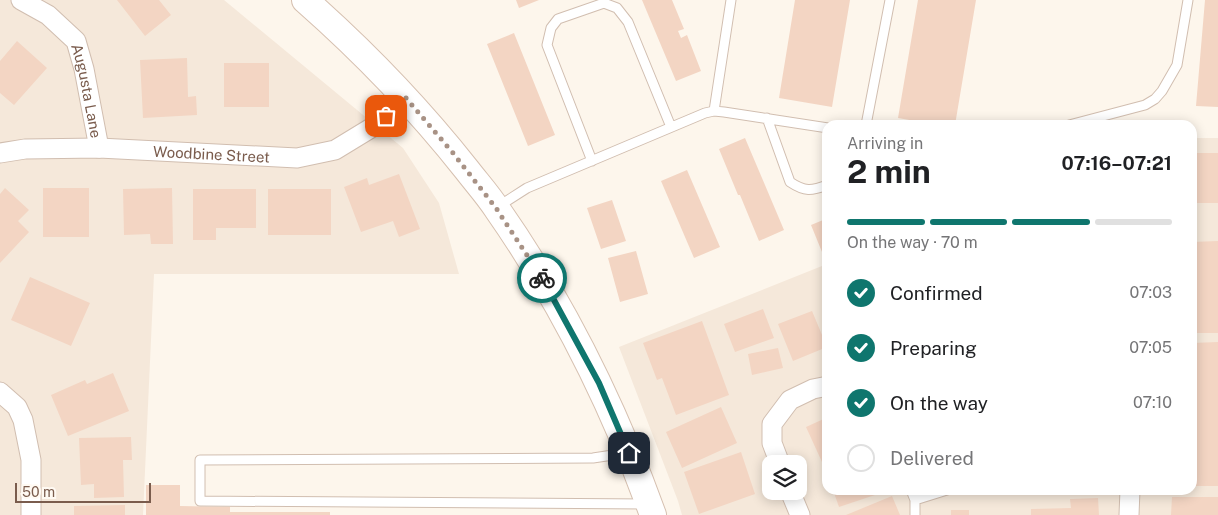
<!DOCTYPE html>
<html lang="en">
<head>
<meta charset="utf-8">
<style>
  :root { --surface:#fff; --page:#f6f6f6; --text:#202124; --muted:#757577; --line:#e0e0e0; --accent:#0f766e }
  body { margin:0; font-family:"Public Sans",sans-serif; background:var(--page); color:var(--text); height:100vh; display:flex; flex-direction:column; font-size:19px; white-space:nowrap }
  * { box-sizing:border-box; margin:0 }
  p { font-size:16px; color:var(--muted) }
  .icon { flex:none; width:28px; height:28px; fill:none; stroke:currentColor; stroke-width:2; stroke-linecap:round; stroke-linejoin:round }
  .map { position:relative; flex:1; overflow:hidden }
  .side { position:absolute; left:822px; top:120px; width:375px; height:375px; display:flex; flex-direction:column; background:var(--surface); border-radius:15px; box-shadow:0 2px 12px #0003 }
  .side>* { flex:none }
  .controls { position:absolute; left:762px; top:455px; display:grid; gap:10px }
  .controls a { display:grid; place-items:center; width:45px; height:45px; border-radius:10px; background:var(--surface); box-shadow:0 2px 12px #0003; font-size:25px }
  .scale { position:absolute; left:15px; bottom:12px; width:136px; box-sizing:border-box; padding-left:5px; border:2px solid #7a5c4d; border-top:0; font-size:14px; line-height:18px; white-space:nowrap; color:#7a5c4d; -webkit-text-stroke:4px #fffaf3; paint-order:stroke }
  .pin { position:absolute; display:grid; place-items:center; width:42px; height:42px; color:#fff; margin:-21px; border-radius:10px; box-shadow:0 2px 8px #0006 }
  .courier { position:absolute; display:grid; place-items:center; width:50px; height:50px; margin:-25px; border:4px solid #0f766e; border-radius:50%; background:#fff; color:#222; box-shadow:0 1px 6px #0007 }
  .overview em { font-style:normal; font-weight:700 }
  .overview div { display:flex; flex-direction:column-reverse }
  .overview { display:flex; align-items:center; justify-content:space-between; height:85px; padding:0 25px }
  h1 { font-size:32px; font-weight:700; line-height:38px }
  .bar { display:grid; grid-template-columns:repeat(4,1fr); gap:8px 5px; align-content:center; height:60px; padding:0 25px }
  .bar i { height:6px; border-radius:4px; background:var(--line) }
  .bar .selected { background:var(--accent) }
  .bar p { grid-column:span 4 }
  ol { padding:0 25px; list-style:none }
  li { display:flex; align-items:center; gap:15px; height:55px }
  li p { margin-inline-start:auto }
  li .icon { padding:5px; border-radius:50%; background:var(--accent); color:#fff; stroke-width:4 }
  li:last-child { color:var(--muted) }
  li i { width:28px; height:28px; border:2px solid var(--line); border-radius:50% }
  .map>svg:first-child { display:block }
</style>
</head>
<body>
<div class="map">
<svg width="1218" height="515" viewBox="0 0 1218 515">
  <rect width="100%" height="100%" fill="#fdf6ec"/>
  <!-- residential -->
  <path fill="#f5e8da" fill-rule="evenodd" d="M0 0H224L403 148 439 203 459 274H154L143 515H0Z
    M1193 138H1218V515H682L678 501 619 347 827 264 828 490H1192ZM771 464H799V491H771Z"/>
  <!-- building -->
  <path fill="#f3d5c3" d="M117 0H159L171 15 145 36Z
    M516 0H539L519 8Z
    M642 0H672L684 29 678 31 681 38 687 35 701 71 676 81Z
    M795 0H850L832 107 779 98Z
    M918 0H976L955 125H938L898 118Z
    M1205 0H1218V107L1196 106Z
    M514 33 555 135 528 146 487 44Z
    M17 41 47 68 14 105 0 93V61Z
    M187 58 188 97 196 96 197 115 143 118 140 60Z
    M224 63H269V107H224Z
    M745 138 784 230 759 241 740 195H738L719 149Z
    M1192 153H1218V203H1192Z
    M687 170 720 247 694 258 661 181Z
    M399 174 420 229 399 237 393 221 361 232 344 187 367 178 369 185Z
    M5 188 29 210 18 221 29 232 0 263V194Z
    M43 188H89V237H43Z
    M172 188 173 244H151L150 234 124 235 123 189Z
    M193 189H256V228H216V240H193Z
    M268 189H331V235H268Z
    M612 200 626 241 601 249 587 208Z
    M828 218V250L822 252 811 225Z
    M1218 241V333H1192V242Z
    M636 251 648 294 620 302 608 258Z
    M30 277 90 303 71 346 11 320Z
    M763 309 774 338 735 352 724 324Z
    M812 311 827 347 793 361 778 324Z
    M702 321 729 395 676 415 662 378 657 380 643 343Z
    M1218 342V486H1192V343Z
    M778 348 783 368 752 375 748 354Z
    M113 373 129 411 68 436 51 395 85 380 87 384Z
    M721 407 737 443 682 468 666 432Z
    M828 417V459L822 462 806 427Z
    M131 437 132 460H123L124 497 94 498V484L81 485 79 438Z
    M741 452 755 494 699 514 684 472Z
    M146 485H180V506L230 507V512H330V515H146Z
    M833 490H890L839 507Z
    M892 496 900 515H846Z
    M1172 497H1218V515H1171Z
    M1098 498 1099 515H1031V509L1071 508 1070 499Z
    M125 505V515H74V506Z
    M951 510H969V515H951Z"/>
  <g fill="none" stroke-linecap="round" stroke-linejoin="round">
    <!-- lane casing -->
    <g stroke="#d1beb0" stroke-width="11">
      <path id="lane" d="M714 111 731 0
        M767 118 790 182C805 192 811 191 828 185
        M866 125 890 0
        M1069 125 1145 105 1155 99 1162 91 1177 65 1188 0
        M592 161 547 45 551 28 558 19 604 3 617 8 628 22 671 127
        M499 206 527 188 705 113 714 111 724 112 828 128
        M626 453 593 458 200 460V501L647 504
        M911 490 915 500V515
        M915 500 947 490"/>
    </g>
    <!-- street casing -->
    <g stroke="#d1beb0" stroke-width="21">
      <g id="street">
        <path id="s1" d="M21 0 48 15 76 41 84 69 99 148"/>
        <path id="s2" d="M0 153 25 149 99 148 297 158 335 150 376 125 406 98"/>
        <path d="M0 392 17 407 23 420 31 460V515"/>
        <path d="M780 464 772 443V424L790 400 813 389 828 386"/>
        <path d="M790 491 800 515"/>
        <path d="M1129 515 1130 490"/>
      </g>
    </g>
    <!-- secondary casing -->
    <g stroke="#d6c0b0" stroke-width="28">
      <path id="secondary" d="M305 0C364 52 418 108 467 170 477 183 488 195 497 209 562 302 614 407 653 515"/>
    </g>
    <!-- lane -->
    <use href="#lane" stroke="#fff" stroke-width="9"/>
    <!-- street -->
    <use href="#street" stroke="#fff" stroke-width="19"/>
    <!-- secondary -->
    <use href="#secondary" stroke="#fff" stroke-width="26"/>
  </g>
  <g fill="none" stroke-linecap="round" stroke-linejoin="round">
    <!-- done -->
    <path stroke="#a89285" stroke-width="5" stroke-dasharray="0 9" d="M386 116 406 98 453 153 496 208 542 278"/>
    <!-- route -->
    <path stroke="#0f766e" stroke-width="6" d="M542 278 599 383 629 453"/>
  </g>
  <g text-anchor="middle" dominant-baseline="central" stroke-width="5" stroke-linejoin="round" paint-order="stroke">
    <!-- street labels -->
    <g font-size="15" fill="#7a5c4d" stroke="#fffaf3">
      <text stroke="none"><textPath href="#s1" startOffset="120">Augusta Lane</textPath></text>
      <text stroke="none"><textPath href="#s2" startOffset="212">Woodbine Street</textPath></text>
    </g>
  </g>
</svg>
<div class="controls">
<a><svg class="icon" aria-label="layers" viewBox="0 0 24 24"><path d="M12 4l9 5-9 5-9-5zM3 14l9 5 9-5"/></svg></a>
</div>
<div class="scale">50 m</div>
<div class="pin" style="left:386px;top:116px;background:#ea580c"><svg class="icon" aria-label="bag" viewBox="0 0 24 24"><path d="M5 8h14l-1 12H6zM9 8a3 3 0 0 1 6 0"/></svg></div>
<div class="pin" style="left:629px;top:453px;background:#1f2937"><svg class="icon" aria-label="home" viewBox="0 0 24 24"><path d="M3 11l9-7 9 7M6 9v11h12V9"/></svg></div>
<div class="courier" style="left:542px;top:278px"><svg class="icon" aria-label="bike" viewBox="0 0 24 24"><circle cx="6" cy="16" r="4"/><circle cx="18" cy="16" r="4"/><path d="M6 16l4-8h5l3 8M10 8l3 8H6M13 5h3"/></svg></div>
<section class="side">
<div class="overview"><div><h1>2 min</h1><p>Arriving in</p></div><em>07:16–07:21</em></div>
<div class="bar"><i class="selected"></i><i class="selected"></i><i class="selected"></i><i></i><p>On the way · 70 m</p></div>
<ol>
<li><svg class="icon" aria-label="check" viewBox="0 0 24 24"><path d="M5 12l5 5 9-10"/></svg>Confirmed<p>07:03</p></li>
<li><svg class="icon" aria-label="check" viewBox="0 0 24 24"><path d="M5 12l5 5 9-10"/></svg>Preparing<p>07:05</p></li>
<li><svg class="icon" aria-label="check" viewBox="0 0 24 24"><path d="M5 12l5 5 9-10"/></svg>On the way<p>07:10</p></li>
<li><i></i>Delivered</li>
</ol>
</section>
</div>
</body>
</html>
